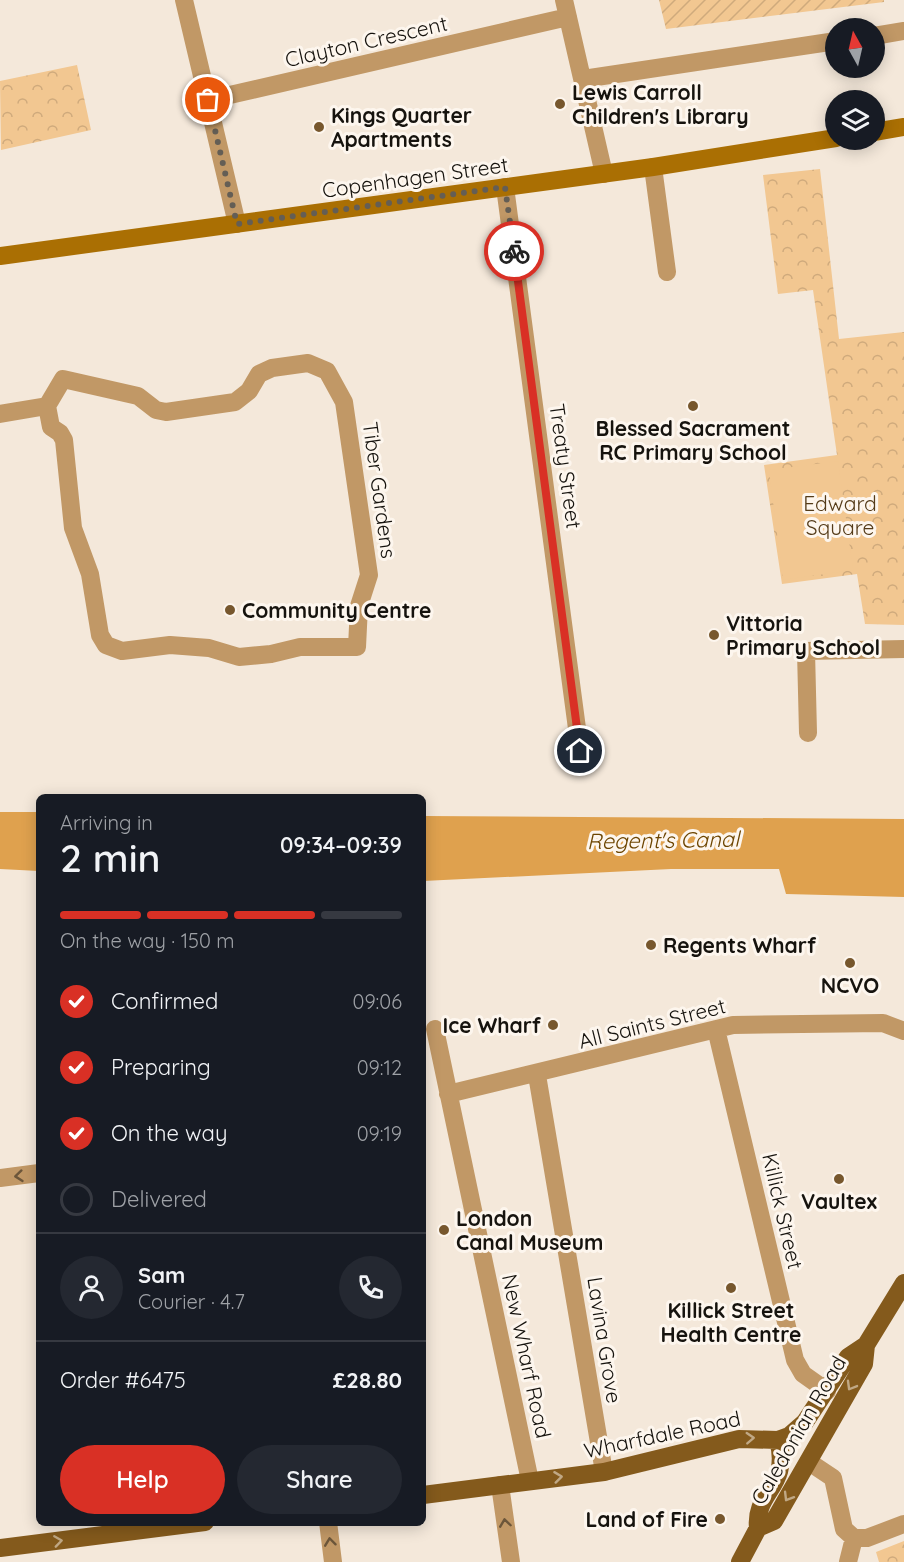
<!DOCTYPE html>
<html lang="en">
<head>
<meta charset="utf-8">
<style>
  :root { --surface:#171b24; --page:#242831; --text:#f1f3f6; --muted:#9ea1a6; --line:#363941; --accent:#d93025 }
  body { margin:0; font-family:Quicksand,sans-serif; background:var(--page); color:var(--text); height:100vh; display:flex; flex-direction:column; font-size:22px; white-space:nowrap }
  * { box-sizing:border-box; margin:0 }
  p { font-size:20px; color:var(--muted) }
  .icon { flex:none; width:33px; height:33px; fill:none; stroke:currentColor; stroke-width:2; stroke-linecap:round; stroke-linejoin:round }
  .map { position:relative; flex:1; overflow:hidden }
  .sheet { position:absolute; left:36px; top:794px; width:390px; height:732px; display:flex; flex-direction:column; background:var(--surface); border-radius:9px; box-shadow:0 3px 15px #0003 }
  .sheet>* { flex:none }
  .needle { width:39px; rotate:352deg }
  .controls { position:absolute; left:825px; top:18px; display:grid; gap:12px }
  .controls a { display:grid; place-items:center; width:60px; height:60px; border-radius:50%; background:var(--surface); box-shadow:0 3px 15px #0003; font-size:30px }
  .pin { position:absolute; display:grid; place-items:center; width:51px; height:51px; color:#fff; margin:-26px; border:3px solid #fff; border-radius:50%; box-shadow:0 2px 6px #0007 }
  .courier { position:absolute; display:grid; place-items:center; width:60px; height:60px; margin:-30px; border:4px solid #d93025; border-radius:50%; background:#fff; color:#222; box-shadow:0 2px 8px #0007 }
  .overview em { font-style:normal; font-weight:600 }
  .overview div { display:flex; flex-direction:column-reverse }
  .overview { display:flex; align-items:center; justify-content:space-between; height:102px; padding:0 24px }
  h1 { font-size:39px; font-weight:600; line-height:45px }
  .bar { display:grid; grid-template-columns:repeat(4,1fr); gap:9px 6px; align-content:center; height:72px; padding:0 24px }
  .bar i { height:8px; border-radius:4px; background:var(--line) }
  .bar .current { background:var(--accent) }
  .bar p { grid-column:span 4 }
  .line { display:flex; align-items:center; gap:15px; padding:0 24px; border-top:2px solid var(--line) }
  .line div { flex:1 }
  .round { display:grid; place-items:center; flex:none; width:63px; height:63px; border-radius:32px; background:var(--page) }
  ol { padding:0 24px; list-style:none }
  li { display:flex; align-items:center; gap:18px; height:66px }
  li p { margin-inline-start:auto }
  li .icon { padding:6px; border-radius:50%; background:var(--accent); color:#fff; stroke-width:4 }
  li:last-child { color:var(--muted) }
  li i { width:33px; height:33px; border:3px solid var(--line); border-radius:50% }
  .primary-button { display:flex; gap:12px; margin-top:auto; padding:12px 24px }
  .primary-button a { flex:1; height:69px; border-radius:36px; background:var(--accent); color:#fff; font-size:24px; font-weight:600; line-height:69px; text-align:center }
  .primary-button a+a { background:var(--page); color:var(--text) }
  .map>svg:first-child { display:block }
</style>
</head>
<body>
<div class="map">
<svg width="904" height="1562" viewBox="0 0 904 1562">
  <defs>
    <pattern id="forest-crowns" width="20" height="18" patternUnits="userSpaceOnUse" patternTransform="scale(1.5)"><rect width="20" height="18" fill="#f2c791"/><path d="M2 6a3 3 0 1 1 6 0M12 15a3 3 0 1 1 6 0" fill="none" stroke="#cfaa7c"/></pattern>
    <pattern id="garden-furrows" width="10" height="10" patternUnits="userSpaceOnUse" patternTransform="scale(1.5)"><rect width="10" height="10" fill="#f2c791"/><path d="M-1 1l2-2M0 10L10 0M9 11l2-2" fill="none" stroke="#cfaa7c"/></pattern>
  </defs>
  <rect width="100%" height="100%" fill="#f4e8da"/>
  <!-- forest -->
  <path fill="url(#forest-crowns)" d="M77 65 91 130 1 150 0 81Z
    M820 169 839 339 904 332V625L865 624 857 574 782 584 764 465 837 455 813 290 778 294 763 175Z
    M904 1541V1562H879L876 1552Z"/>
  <!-- garden -->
  <path fill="url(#garden-furrows)" d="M659 0H884V2L666 29Z"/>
  <!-- pitch -->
  <path fill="#f2c791" d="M838 461 853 570 783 580 769 470Z"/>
  <!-- water -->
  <path fill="#dfa14e" d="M0 812H39V871L0 869Z
    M423 816 904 819V897L786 894 779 869H671L423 881Z"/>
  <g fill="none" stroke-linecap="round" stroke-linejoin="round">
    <!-- minor -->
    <path stroke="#c19866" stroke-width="18" d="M184 0 237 224
      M564 0 604 174
      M874 36 904 31
      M583 79 836 41
      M208 100 568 17
      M653 167 667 272
      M505 187 580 751
      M308 363 327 371 344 402 369 575 359 606 357 647H300L271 654 239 657 209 648 170 645 122 651 106 645 100 635 90 574 73 528 64 440 60 433 51 427 47 406 63 379 138 396 156 410 166 412 235 402 249 391 259 374 272 368Z
      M0 414 47 406
      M808 733 806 651 904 649
      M435 1029 530 1481
      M716 1029 795 1360 803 1374 827 1391
      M537 1075 604 1472
      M448 1094 733 1025 883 1023 904 1031
      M0 1178 39 1173
      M809 1462 833 1478 844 1529 854 1538
      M500 1485 511 1562
      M328 1522 333 1562
      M854 1538H867L904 1524
      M848 1562 854 1538"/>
    <!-- secondary -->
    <path stroke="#aa6f03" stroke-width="18" d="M874 132 904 127
      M0 256 653 167 836 138"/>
    <!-- primary -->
    <path stroke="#845a1c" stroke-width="18" d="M423 1495 604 1472 739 1439 778 1440 789 1436 805 1422 848 1357 866 1345
      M758 1528C754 1491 791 1487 778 1440
      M0 1548 205 1522
      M740 1562 758 1528 774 1521 864 1364 866 1345 904 1283"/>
  </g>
  <!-- one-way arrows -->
  <defs><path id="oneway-chevron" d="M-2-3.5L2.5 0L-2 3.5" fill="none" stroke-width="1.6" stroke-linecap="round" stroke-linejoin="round" transform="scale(1.5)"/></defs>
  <g stroke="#6c563a">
    <use href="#oneway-chevron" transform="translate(19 1176) rotate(174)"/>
    <use href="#oneway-chevron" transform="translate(505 1523) rotate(-98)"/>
    <use href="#oneway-chevron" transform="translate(330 1542) rotate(-97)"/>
  </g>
  <g stroke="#c0a885">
    <use href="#oneway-chevron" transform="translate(851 1386) rotate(120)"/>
    <use href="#oneway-chevron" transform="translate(750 1438) rotate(-3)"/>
    <use href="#oneway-chevron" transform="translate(558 1477) rotate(-7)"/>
    <use href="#oneway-chevron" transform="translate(788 1497) rotate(121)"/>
    <use href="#oneway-chevron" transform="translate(58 1541) rotate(-8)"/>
  </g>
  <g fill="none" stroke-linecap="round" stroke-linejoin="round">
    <!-- done -->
    <path stroke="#645e55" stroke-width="6" stroke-dasharray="0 10.8" d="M208 100 237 224 505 187 514 251"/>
    <!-- route -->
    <path stroke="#d93025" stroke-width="8" d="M514 251 580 751"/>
  </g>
  <!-- markers -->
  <g fill="#77572d" stroke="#fdf6ee" stroke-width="2">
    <circle cx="560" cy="104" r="6"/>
    <circle cx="319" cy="127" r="6"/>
    <circle cx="693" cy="406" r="6"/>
    <circle cx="230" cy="610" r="6"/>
    <circle cx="714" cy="635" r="6"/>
    <circle cx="651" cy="945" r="6"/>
    <circle cx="850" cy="963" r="6"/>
    <circle cx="553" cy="1025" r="6"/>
    <circle cx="839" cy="1179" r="6"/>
    <circle cx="444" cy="1230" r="6"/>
    <circle cx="731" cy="1288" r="6"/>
    <circle cx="720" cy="1519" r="6"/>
  </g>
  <g text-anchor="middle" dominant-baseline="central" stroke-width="6" stroke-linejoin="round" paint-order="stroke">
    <!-- street labels -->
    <g font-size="21" fill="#16130e" stroke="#fdf6ee">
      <text transform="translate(366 41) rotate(-13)">Clayton Crescent</text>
      <text transform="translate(415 177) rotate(-8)">Copenhagen Street</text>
      <text transform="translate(566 466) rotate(82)">Treaty Street</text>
      <text transform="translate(380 490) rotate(82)">Tiber Gardens</text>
      <text transform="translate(652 1023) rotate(-14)">All Saints Street</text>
      <text transform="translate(783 1211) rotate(77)">Killick Street</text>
      <text transform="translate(605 1340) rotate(81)">Lavina Grove</text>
      <text transform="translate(527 1356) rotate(78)">New Wharf Road</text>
      <text transform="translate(798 1430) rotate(-60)">Caledonian Road</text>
      <text transform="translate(662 1434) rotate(-12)">Wharfdale Road</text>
    </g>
    <!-- poi labels -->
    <g font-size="21" font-weight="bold" fill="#16130e" stroke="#fdf6ee" text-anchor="start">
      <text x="572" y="92">Lewis Carroll<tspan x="572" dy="24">Children's Library</tspan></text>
      <text x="331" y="115">Kings Quarter<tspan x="331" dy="24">Apartments</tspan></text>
      <text x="693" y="428" text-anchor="middle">Blessed Sacrament<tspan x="693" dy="24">RC Primary School</tspan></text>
      <text x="242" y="610">Community Centre</text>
      <text x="726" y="623">Vittoria<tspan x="726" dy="24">Primary School</tspan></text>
      <text x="663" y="945">Regents Wharf</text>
      <text x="850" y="985" text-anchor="middle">NCVO</text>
      <text x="541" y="1025" text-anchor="end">Ice Wharf</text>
      <text x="839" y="1201" text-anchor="middle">Vaultex</text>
      <text x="456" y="1218">London<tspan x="456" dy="24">Canal Museum</tspan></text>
      <text x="731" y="1310" text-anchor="middle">Killick Street<tspan x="731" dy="24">Health Centre</tspan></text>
      <text x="708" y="1519" text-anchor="end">Land of Fire</text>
    </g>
    <!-- park labels -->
    <g font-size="21" fill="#543a17" stroke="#fdf6ee">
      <text x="840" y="503">Edward<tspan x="840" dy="24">Square</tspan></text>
    </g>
    <!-- water labels -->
    <g font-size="22" font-style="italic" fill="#6d4500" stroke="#fdf6ee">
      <text transform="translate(663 840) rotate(-1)">Regent's Canal</text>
    </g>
  </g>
</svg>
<div class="controls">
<a><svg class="needle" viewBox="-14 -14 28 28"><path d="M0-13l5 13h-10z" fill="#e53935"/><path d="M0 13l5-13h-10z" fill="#9ea1a6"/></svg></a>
<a><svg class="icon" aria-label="layers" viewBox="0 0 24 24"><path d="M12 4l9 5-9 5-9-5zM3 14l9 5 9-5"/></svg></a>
</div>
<div class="pin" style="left:208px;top:100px;background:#ea580c"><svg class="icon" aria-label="bag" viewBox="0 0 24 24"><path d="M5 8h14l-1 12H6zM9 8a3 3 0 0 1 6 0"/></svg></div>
<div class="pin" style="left:580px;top:751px;background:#1f2937"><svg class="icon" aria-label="home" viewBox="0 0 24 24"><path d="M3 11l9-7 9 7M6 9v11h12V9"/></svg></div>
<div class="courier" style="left:514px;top:251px"><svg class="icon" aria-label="bike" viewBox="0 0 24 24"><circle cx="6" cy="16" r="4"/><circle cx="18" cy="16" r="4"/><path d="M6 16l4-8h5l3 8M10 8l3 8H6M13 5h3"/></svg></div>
<section class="sheet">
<div class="overview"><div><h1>2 min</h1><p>Arriving in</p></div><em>09:34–09:39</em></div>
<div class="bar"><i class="current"></i><i class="current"></i><i class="current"></i><i></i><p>On the way · 150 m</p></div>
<ol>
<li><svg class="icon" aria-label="check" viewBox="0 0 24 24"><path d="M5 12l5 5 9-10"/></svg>Confirmed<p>09:06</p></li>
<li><svg class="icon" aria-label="check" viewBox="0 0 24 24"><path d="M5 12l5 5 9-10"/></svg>Preparing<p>09:12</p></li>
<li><svg class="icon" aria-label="check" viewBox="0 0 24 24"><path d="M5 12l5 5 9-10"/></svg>On the way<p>09:19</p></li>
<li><i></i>Delivered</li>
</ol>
<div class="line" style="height:108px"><a class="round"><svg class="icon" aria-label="person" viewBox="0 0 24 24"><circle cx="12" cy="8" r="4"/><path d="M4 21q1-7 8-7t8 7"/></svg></a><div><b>Sam</b><p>Courier · 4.7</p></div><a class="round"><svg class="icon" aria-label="phone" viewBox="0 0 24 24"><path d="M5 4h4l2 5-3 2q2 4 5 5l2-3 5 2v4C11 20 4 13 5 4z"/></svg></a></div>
<div class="line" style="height:78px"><div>Order #6475</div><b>£28.80</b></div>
<div class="primary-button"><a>Help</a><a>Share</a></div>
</section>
</div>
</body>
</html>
